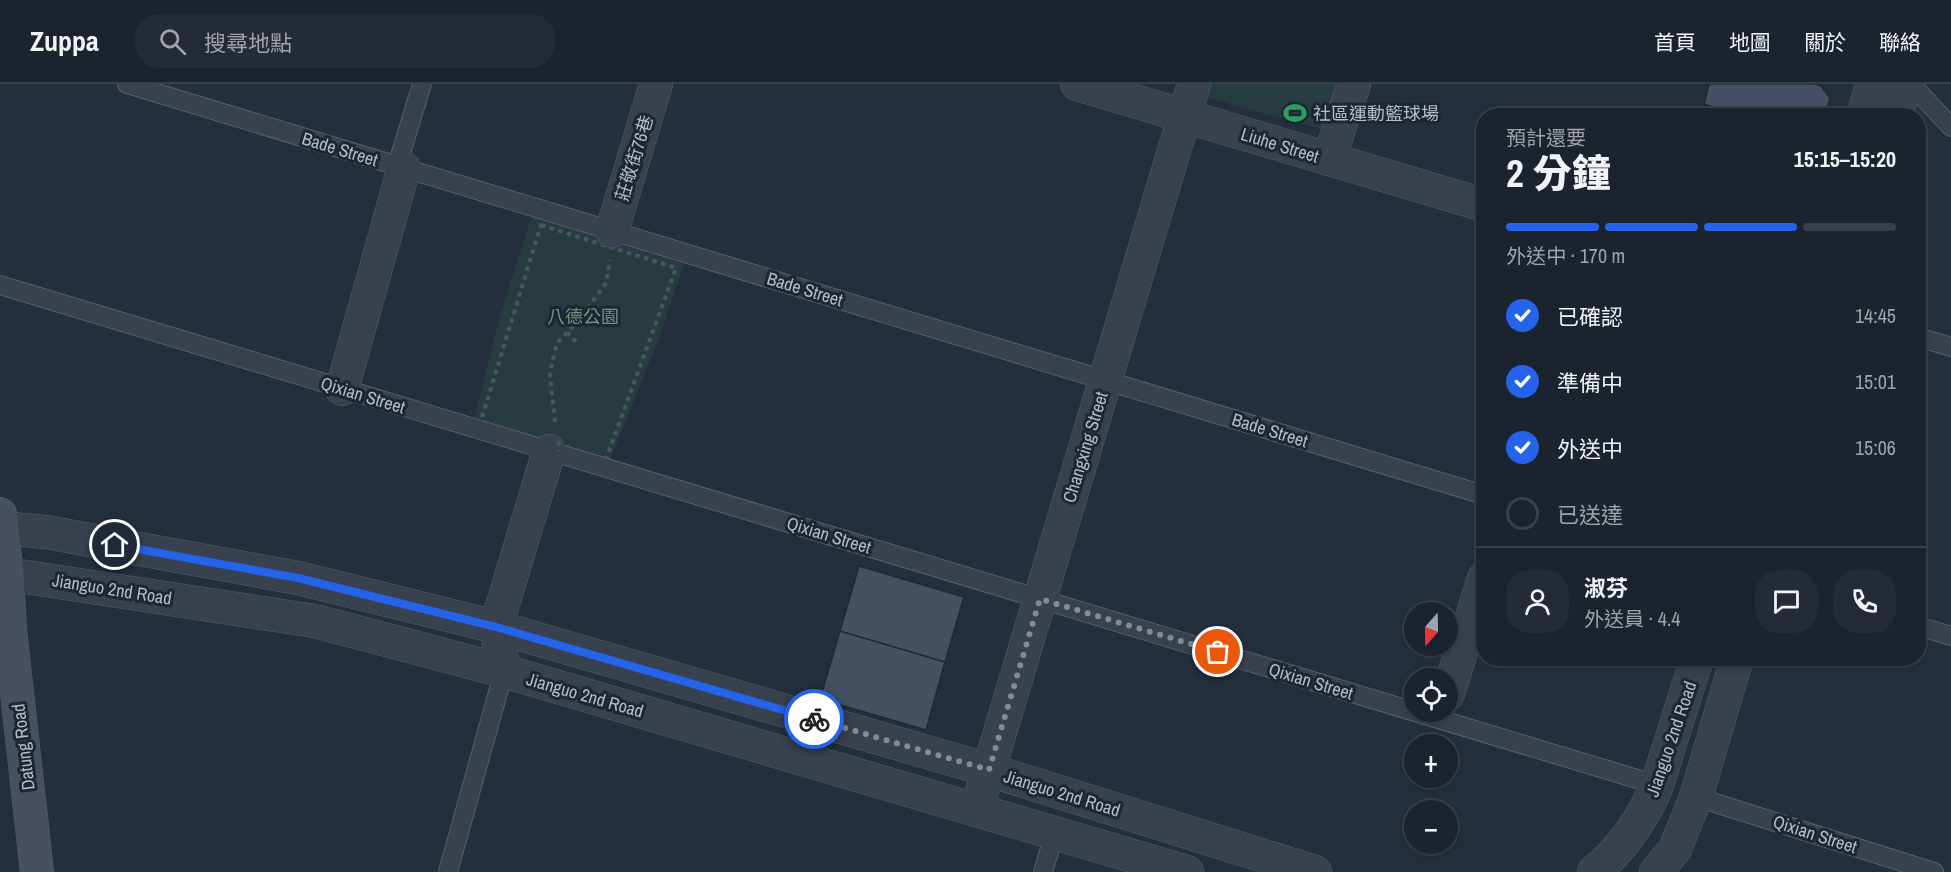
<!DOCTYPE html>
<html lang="zh-TW">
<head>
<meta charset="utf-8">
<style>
  :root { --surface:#1b232e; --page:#242b36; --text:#f1f3f6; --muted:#a0a4aa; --line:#39404a; --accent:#2563eb }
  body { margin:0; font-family:"Archivo Narrow","Noto Sans TC",sans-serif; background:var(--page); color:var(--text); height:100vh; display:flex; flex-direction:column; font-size:22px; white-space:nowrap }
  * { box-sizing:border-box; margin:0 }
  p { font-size:20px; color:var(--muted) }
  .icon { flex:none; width:33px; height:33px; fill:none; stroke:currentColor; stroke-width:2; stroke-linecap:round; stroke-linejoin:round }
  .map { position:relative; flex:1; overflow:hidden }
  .panel { position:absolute; left:1476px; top:24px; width:450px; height:558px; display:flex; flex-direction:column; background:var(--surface); border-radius:24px; box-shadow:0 3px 9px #0003,0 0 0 2px var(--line) }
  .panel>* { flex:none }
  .needle { width:39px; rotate:200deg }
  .fabs { position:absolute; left:1404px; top:518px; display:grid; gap:12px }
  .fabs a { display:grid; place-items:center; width:54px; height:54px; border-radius:50%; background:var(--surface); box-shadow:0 3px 9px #0003,0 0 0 2px var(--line); font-size:30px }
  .pin { position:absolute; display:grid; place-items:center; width:51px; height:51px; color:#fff; margin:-26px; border:3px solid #fff; border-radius:50%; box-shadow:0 2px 6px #0007 }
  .courier { position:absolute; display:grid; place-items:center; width:60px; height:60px; margin:-30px; border:4px solid #2563eb; border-radius:50%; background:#fff; color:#222; box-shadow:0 2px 8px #0007 }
  .summary em { font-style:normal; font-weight:800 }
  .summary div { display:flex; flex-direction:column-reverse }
  .summary { display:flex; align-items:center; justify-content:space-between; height:102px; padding:0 30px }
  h1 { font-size:39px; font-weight:800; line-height:45px }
  .bar { display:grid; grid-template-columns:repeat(4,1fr); gap:9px 6px; align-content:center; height:72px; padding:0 30px }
  .bar i { height:8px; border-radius:4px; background:var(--line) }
  .bar .current { background:var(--accent) }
  .bar p { grid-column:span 4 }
  .line { display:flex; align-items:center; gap:15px; padding:0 30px; border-top:2px solid var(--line) }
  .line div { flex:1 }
  .round { display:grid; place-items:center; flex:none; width:63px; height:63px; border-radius:24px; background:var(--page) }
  ol { padding:0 30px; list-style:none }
  li { display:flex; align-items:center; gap:18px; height:66px }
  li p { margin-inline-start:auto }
  li .icon { padding:6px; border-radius:50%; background:var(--accent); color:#fff; stroke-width:4 }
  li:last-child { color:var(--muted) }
  li i { width:33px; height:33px; border:3px solid var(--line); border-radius:50% }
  header { display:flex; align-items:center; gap:36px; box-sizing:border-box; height:84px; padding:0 30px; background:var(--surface); border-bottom:2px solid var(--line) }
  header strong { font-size:28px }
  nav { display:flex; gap:33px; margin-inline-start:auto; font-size:21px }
  .search { width:420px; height:54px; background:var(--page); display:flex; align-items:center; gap:15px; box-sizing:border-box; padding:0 21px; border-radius:24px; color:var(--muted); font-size:22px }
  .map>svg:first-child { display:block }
</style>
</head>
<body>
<header>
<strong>Zuppa</strong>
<div class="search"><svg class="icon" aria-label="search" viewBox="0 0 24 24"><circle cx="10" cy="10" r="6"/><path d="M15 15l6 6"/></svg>搜尋地點</div>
<nav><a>首頁</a><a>地圖</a><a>關於</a><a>聯絡</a></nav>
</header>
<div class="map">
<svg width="1951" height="788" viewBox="0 0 1951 788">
  <rect width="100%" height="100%" fill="#242f3e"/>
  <!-- green -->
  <path fill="#263c3f" d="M1209 0H1337L1321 45 1205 13Z
    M532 132 684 180 657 259 608 381 473 339 502 225Z"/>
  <!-- building -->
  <path fill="#455162" stroke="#1f2835" stroke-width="1.5" d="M1709 0H1815L1821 2 1830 14 1825 32H1741L1704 20Z
    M859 482 964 513 945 578 840 547Z
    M840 547 945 578 926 646 820 615Z"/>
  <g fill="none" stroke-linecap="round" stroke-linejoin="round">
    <!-- service casing -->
    <g stroke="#565f6c" stroke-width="20">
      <path id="service" d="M127 0 1484 411
        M1911 0 1951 43
        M397 82 422 0
        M0 201 1657 701
        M1918 253 1951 263
        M1918 542 1951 552
        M1696 713 1934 788
        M448 788 504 587
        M1043 788 1055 748"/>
    </g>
    <!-- minor casing -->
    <g stroke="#565f6c" stroke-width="34">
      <path id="minor" d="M1077 0 1484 121
        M1329 75 1354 0
        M612 147 656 0
        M342 305 404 84
        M504 587 496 543 549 367
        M1448 610 1484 494
        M977 725 1194 0"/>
    </g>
    <!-- tertiary casing -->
    <g stroke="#565f6c" stroke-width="34">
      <path id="tertiary" d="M1863 32 1872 0
        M1896 32 1906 0
        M0 444 46 448 298 494 496 543 989 686 1315 788
        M0 489 315 537 504 587 1187 788
        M1594 788C1622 765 1643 735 1657 701L1697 574
        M1656 788 1675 765 1696 713 1737 574"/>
    </g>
    <!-- secondary casing -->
    <g stroke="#565f6c" stroke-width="34">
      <path id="secondary" d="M0 430 7 490 10 546 37 788"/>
    </g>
    <!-- path -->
    <path stroke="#44595c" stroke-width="4" stroke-dasharray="4.5 4.5" stroke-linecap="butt" d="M541 141 676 184 605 378 480 340Z
      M567 248 576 258
      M555 338 550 291 554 269 558 258 578 237 606 199 610 176"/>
    <!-- service -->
    <use href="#service" stroke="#38414e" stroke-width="18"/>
    <!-- minor -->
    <use href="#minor" stroke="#38414e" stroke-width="33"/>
    <!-- tertiary -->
    <use href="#tertiary" stroke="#38414e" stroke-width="33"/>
    <!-- secondary -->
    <use href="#secondary" stroke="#465061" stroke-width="33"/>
    <!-- path-bridge -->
    <path stroke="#44595c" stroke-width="4" stroke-dasharray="4.5 4.5" stroke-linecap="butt" d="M559 357V367"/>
  </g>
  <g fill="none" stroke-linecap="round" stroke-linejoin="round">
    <!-- done -->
    <path stroke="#828b98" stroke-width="6" stroke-dasharray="0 10.8" d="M814 635 989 686 1040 515 1218 568"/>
    <!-- route -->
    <path stroke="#2563eb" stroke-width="8" d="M115 461 298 494 496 543 814 635"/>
  </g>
  <!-- icons -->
  <defs>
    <g id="stadium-bare" transform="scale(1.8)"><path d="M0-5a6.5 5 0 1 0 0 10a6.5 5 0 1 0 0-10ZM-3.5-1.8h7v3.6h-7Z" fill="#2e9e5b" stroke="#1d2633" stroke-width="2.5" paint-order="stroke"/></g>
  </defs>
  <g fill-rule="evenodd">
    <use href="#stadium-bare" x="1295" y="29"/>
  </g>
  <g text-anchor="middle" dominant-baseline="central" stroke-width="6" stroke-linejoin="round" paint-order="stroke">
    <!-- poi labels -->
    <g font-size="18" fill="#b4bcc9" stroke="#1d2633" text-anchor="start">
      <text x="1313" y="29">社區運動籃球場</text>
    </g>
    <!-- street labels -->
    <g font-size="18" fill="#b4bcc9" stroke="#1d2633">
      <text transform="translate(1280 61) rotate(17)">Liuhe Street</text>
      <text transform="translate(340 65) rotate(17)">Bade Street</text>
      <text transform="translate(634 74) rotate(-73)">莊敬街76巷</text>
      <text transform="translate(805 205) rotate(17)">Bade Street</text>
      <text transform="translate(363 311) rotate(17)">Qixian Street</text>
      <text transform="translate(1270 346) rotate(17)">Bade Street</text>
      <text transform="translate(1085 363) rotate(-73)">Changxing Street</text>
      <text transform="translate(829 451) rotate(17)">Qixian Street</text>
      <text transform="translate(112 505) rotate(9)">Jianguo 2nd Road</text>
      <text transform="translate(1311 597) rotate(17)">Qixian Street</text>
      <text transform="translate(585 611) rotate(16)">Jianguo 2nd Road</text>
      <text transform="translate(1671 655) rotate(-71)">Jianguo 2nd Road</text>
      <text transform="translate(23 663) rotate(-97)">Datung Road</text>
      <text transform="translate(1062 709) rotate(17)">Jianguo 2nd Road</text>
      <text transform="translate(1815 750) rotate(18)">Qixian Street</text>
    </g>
    <!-- park labels -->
    <g font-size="18" fill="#6b9a76" stroke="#1d2633">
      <text x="583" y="232">八德公園</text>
    </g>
  </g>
</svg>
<div class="fabs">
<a><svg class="needle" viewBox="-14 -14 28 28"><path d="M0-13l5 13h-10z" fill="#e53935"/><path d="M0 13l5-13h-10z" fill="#a0a4aa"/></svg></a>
<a><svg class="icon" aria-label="locate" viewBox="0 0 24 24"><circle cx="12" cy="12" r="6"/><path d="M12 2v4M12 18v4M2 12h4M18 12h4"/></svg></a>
<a>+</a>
<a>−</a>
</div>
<div class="pin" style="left:1218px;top:568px;background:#ea580c"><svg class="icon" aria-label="bag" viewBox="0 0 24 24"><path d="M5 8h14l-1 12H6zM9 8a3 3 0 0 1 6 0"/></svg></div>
<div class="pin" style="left:115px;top:461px;background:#1f2937"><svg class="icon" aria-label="home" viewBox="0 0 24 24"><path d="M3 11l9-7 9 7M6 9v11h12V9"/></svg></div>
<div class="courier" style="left:814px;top:635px"><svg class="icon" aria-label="bike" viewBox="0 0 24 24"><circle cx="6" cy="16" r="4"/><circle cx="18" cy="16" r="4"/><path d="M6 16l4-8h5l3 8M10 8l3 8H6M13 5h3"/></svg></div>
<section class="panel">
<div class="summary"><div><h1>2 分鐘</h1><p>預計還要</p></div><em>15:15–15:20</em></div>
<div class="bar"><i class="current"></i><i class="current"></i><i class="current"></i><i></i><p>外送中 · 170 m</p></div>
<ol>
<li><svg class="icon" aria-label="check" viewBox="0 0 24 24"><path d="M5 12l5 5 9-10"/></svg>已確認<p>14:45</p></li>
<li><svg class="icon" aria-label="check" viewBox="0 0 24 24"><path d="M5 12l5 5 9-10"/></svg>準備中<p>15:01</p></li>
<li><svg class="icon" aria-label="check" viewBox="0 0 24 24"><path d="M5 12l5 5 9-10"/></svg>外送中<p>15:06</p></li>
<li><i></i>已送達</li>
</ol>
<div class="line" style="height:108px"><a class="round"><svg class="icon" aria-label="person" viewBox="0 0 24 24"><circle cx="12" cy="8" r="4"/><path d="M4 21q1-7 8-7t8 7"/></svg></a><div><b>淑芬</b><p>外送員 · 4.4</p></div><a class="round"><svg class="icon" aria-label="chat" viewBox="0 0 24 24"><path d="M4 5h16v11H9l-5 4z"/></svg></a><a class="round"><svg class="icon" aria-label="phone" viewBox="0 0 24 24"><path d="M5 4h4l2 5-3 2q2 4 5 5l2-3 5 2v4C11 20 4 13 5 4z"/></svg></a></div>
</section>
</div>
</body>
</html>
